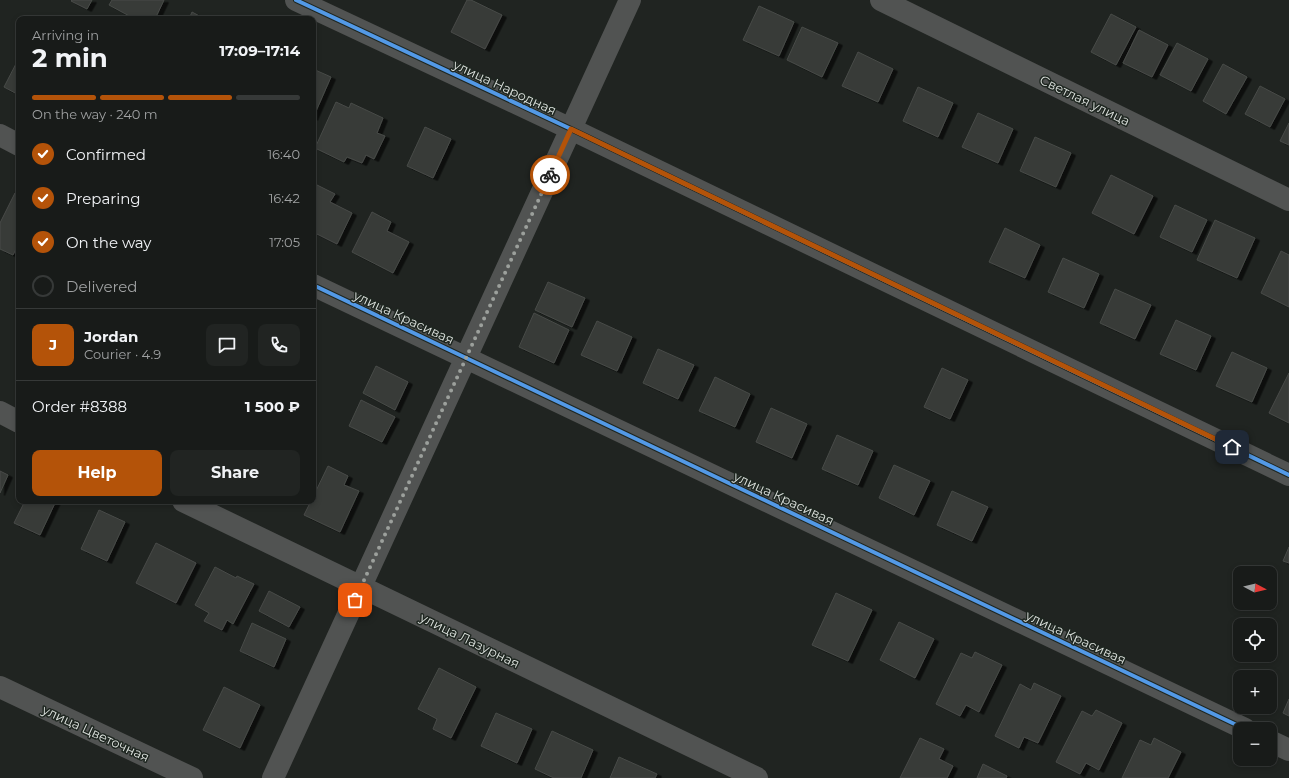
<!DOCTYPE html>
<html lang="en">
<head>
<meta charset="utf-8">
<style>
  :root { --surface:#181b19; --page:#212422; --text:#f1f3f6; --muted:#9fa1a2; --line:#363938; --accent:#b45309 }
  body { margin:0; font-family:Montserrat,sans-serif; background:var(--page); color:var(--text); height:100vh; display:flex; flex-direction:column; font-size:15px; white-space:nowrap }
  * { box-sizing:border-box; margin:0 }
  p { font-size:13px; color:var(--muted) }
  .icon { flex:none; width:22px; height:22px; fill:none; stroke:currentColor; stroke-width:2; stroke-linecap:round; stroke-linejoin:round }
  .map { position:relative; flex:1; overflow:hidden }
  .details { position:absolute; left:16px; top:16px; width:300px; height:488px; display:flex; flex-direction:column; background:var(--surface); border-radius:8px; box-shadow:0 2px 6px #0003,0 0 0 1px var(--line) }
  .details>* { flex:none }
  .needle { width:26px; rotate:97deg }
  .buttons { position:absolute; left:1233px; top:566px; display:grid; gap:8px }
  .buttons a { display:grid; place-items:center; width:44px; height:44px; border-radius:8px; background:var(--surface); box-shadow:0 2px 6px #0003,0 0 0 1px var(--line); font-size:20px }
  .pin { position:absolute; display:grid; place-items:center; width:34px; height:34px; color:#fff; margin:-17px; border-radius:8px; box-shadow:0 2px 6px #0006 }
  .courier { position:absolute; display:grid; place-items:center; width:40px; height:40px; margin:-20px; border:3px solid #b45309; border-radius:50%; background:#fff; color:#222; box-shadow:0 1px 5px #0007 }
  .summary em { font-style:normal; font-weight:700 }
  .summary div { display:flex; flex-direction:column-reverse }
  .summary { display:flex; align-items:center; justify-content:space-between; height:68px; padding:0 16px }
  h1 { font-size:26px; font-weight:700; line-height:30px }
  .bar { display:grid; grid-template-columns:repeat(4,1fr); gap:6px 4px; align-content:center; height:48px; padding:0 16px }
  .bar i { height:5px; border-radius:3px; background:var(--line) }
  .bar .active { background:var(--accent) }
  .bar p { grid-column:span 4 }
  .line { display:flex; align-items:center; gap:10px; padding:0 16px; border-top:1px solid var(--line) }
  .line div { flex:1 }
  .round { display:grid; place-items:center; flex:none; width:42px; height:42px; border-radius:8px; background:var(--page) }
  ol { padding:0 16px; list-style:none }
  li { display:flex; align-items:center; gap:12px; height:44px }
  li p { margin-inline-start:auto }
  li .icon { padding:4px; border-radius:50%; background:var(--accent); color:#fff; stroke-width:4 }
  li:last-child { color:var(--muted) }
  li i { width:22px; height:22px; border:2px solid var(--line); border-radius:50% }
  .action { display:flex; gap:8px; margin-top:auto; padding:8px 16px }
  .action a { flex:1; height:46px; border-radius:8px; background:var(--accent); color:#fff; font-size:16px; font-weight:700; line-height:46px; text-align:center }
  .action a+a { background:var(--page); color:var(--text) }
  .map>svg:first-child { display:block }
</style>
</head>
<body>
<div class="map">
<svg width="1289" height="778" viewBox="0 0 1289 778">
  <defs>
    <filter id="shadow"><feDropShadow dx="4.5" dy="2.5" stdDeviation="0" flood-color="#0009"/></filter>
  </defs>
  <rect width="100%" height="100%" fill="#202421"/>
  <!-- building -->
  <path fill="#373a37" stroke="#484b48" filter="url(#shadow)" d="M72 0H92L87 9 71 1Z
    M112 0H164L155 19H135L109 5Z
    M467 0H471L502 15 485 49 451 32Z
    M759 6 794 22 779 56 743 40Z
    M192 12 205 19H189Z
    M1111 14 1136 27 1116 65 1091 52Z
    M802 27 838 43 822 77 787 60Z
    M1139 30 1168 45 1152 77 1123 63Z
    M1177 43 1208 59 1191 91 1160 75Z
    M858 52 893 69 878 102 842 86Z
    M19 58V95L4 87Z
    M1223 64 1247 77 1226 114 1203 101Z
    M313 69 331 77 313 118Z
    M1260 86 1285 99 1270 127 1245 114Z
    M918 87 953 103 938 137 903 121Z
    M336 102 349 108 351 103 383 118 377 133 385 136 374 159 366 155 362 163 347 157 344 162 315 148Z
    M978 113 1013 129 998 163 962 147Z
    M1289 123V145L1280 141Z
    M425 127 451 139 433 178 407 166Z
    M1035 137 1071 153 1056 187 1020 171Z
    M1111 175 1153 196 1134 234 1092 213Z
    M315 184 335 194 330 202 352 213 337 244 313 232V187Z
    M15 193 19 195V246L18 245 13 255 0 249V223Z
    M1175 205 1207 220 1192 252 1160 237Z
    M372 212 391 222 387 231 409 242 393 273 352 252Z
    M1215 220 1255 238 1237 278 1197 260Z
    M1005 228 1040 245 1025 278 989 262Z
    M1281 251 1289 255V307L1261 293Z
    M1063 258 1099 274 1084 308 1048 292Z
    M548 282 585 298 572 327 535 310Z
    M1115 289 1151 305 1135 339 1100 323Z
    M534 313 569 330 554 363 519 347Z
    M1176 320 1211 336 1196 370 1160 354Z
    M597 321 632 337 617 371 581 355Z
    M658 349 694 365 678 399 643 383Z
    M1232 352 1267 368 1252 402 1216 386Z
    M376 366 408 382 395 410 363 393Z
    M942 368 968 380 950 419 924 407Z
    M1289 373V423L1269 413Z
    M715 377 750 394 735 427 699 411Z
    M361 400 395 417 382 442 349 426Z
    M771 408 807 424 792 458 756 442Z
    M837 435 873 451 858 485 822 469Z
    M894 465 930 481 914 515 879 498Z
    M328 466 348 476 344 485 359 491 340 532 304 515 311 501H313V497Z
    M0 471 8 475 0 493Z
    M952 491 988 507 972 541 937 525Z
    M25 501H56L40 535 14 523Z
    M99 510 125 522 107 561 81 549Z
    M156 543 196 563 176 603 136 583Z
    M1289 547V563L1283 561Z
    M215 567 236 578 237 576 254 584 233 624 227 620 222 630 204 621 209 613 195 605Z
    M269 591 300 607 289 627 259 611Z
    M836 593 872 610 848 661 812 645Z
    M899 622 934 639 915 678 880 660Z
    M252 623 286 639 274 667 240 651Z
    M975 652 1002 665 979 712 966 705 960 716 936 704 961 653 972 658Z
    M439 668 476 687 451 738 433 729 437 719 418 709Z
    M1034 683 1061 696 1038 743 1024 737 1019 748 995 736 1020 684 1031 690Z
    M224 687 260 705 240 748 203 730Z
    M1289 699V716L1283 713Z
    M1096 710 1122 723 1099 770 1086 763 1080 774 1056 762 1082 711 1092 716Z
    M496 713 532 729 517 763 481 746Z
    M552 731 593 750 581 778H554L535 769Z
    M920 738 944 749 939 759 953 766 947 778H900Z
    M1154 738 1181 752 1168 778H1122L1140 740 1151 745Z
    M619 757 657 774 655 778H610Z
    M983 764 1007 776 1006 778H977Z"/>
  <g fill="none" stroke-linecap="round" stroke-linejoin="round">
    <!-- minor -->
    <path stroke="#515352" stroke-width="22" d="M296 0 571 129 1289 475
      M881 0 1289 200
      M0 135 19 145
      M313 285 1245 729
      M0 412 19 422
      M183 501 757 778
      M0 687 192 778
      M1270 741 1289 750
      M273 778 630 0"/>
    <!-- cycleway casing -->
    <g stroke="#1e2620" stroke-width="6">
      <path id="cycleway" d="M296 0 571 129 1289 475
        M313 285 1245 729"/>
    </g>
    <!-- cycleway -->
    <use href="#cycleway" stroke="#5399e6" stroke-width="4"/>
  </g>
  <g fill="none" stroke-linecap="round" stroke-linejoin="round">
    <!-- done -->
    <path stroke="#9ca09c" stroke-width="4" stroke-dasharray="0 7.2" d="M355 600 550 175"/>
    <!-- route -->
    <path stroke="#b45309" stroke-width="5" d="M550 175 571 129 1232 447"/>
  </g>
  <g text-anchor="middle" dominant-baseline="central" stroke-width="3" stroke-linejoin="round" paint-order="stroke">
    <!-- street labels -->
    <g font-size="13" fill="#dee3df" stroke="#1e2620">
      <text transform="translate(505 87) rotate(25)">улица Народная</text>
      <text transform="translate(1085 100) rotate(26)">Светлая улица</text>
      <text transform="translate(404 317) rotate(25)">улица Красивая</text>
      <text transform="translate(784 498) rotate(25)">улица Красивая</text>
      <text transform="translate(1076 637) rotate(25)">улица Красивая</text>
      <text transform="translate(470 640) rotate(26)">улица Лазурная</text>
      <text transform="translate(96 733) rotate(25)">улица Цветочная</text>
    </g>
  </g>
</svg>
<div class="buttons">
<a><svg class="needle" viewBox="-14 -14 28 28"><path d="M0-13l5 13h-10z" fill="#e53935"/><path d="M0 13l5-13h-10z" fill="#9fa1a2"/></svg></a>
<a><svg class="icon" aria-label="locate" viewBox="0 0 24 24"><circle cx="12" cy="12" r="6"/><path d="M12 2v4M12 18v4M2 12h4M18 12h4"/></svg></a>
<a>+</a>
<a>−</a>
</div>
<div class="pin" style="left:355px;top:600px;background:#ea580c"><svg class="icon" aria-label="bag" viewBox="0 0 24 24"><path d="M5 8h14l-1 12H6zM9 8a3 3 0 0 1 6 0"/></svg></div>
<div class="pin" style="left:1232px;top:447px;background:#1f2937"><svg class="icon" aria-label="home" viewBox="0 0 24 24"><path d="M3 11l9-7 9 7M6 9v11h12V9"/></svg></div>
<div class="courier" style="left:550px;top:175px"><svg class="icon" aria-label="bike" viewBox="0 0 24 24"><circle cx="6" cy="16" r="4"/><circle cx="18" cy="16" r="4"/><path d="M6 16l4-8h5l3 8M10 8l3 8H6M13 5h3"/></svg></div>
<section class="details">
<div class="summary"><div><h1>2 min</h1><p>Arriving in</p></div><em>17:09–17:14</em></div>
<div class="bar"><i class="active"></i><i class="active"></i><i class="active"></i><i></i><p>On the way · 240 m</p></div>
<ol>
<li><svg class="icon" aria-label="check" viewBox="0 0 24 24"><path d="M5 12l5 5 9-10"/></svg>Confirmed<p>16:40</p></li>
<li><svg class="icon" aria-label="check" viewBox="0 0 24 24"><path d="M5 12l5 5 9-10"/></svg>Preparing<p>16:42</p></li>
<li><svg class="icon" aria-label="check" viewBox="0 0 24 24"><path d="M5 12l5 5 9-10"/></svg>On the way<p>17:05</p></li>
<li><i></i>Delivered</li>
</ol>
<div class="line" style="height:72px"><b class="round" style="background:var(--accent);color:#fff">J</b><div><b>Jordan</b><p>Courier · 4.9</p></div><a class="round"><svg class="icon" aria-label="chat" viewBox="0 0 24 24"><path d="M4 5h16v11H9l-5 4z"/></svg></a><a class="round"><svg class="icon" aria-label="phone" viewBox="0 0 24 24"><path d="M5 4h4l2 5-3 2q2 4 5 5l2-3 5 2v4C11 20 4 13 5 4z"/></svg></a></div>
<div class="line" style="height:52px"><div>Order #8388</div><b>1 500 ₽</b></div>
<div class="action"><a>Help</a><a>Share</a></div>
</section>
</div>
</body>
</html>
